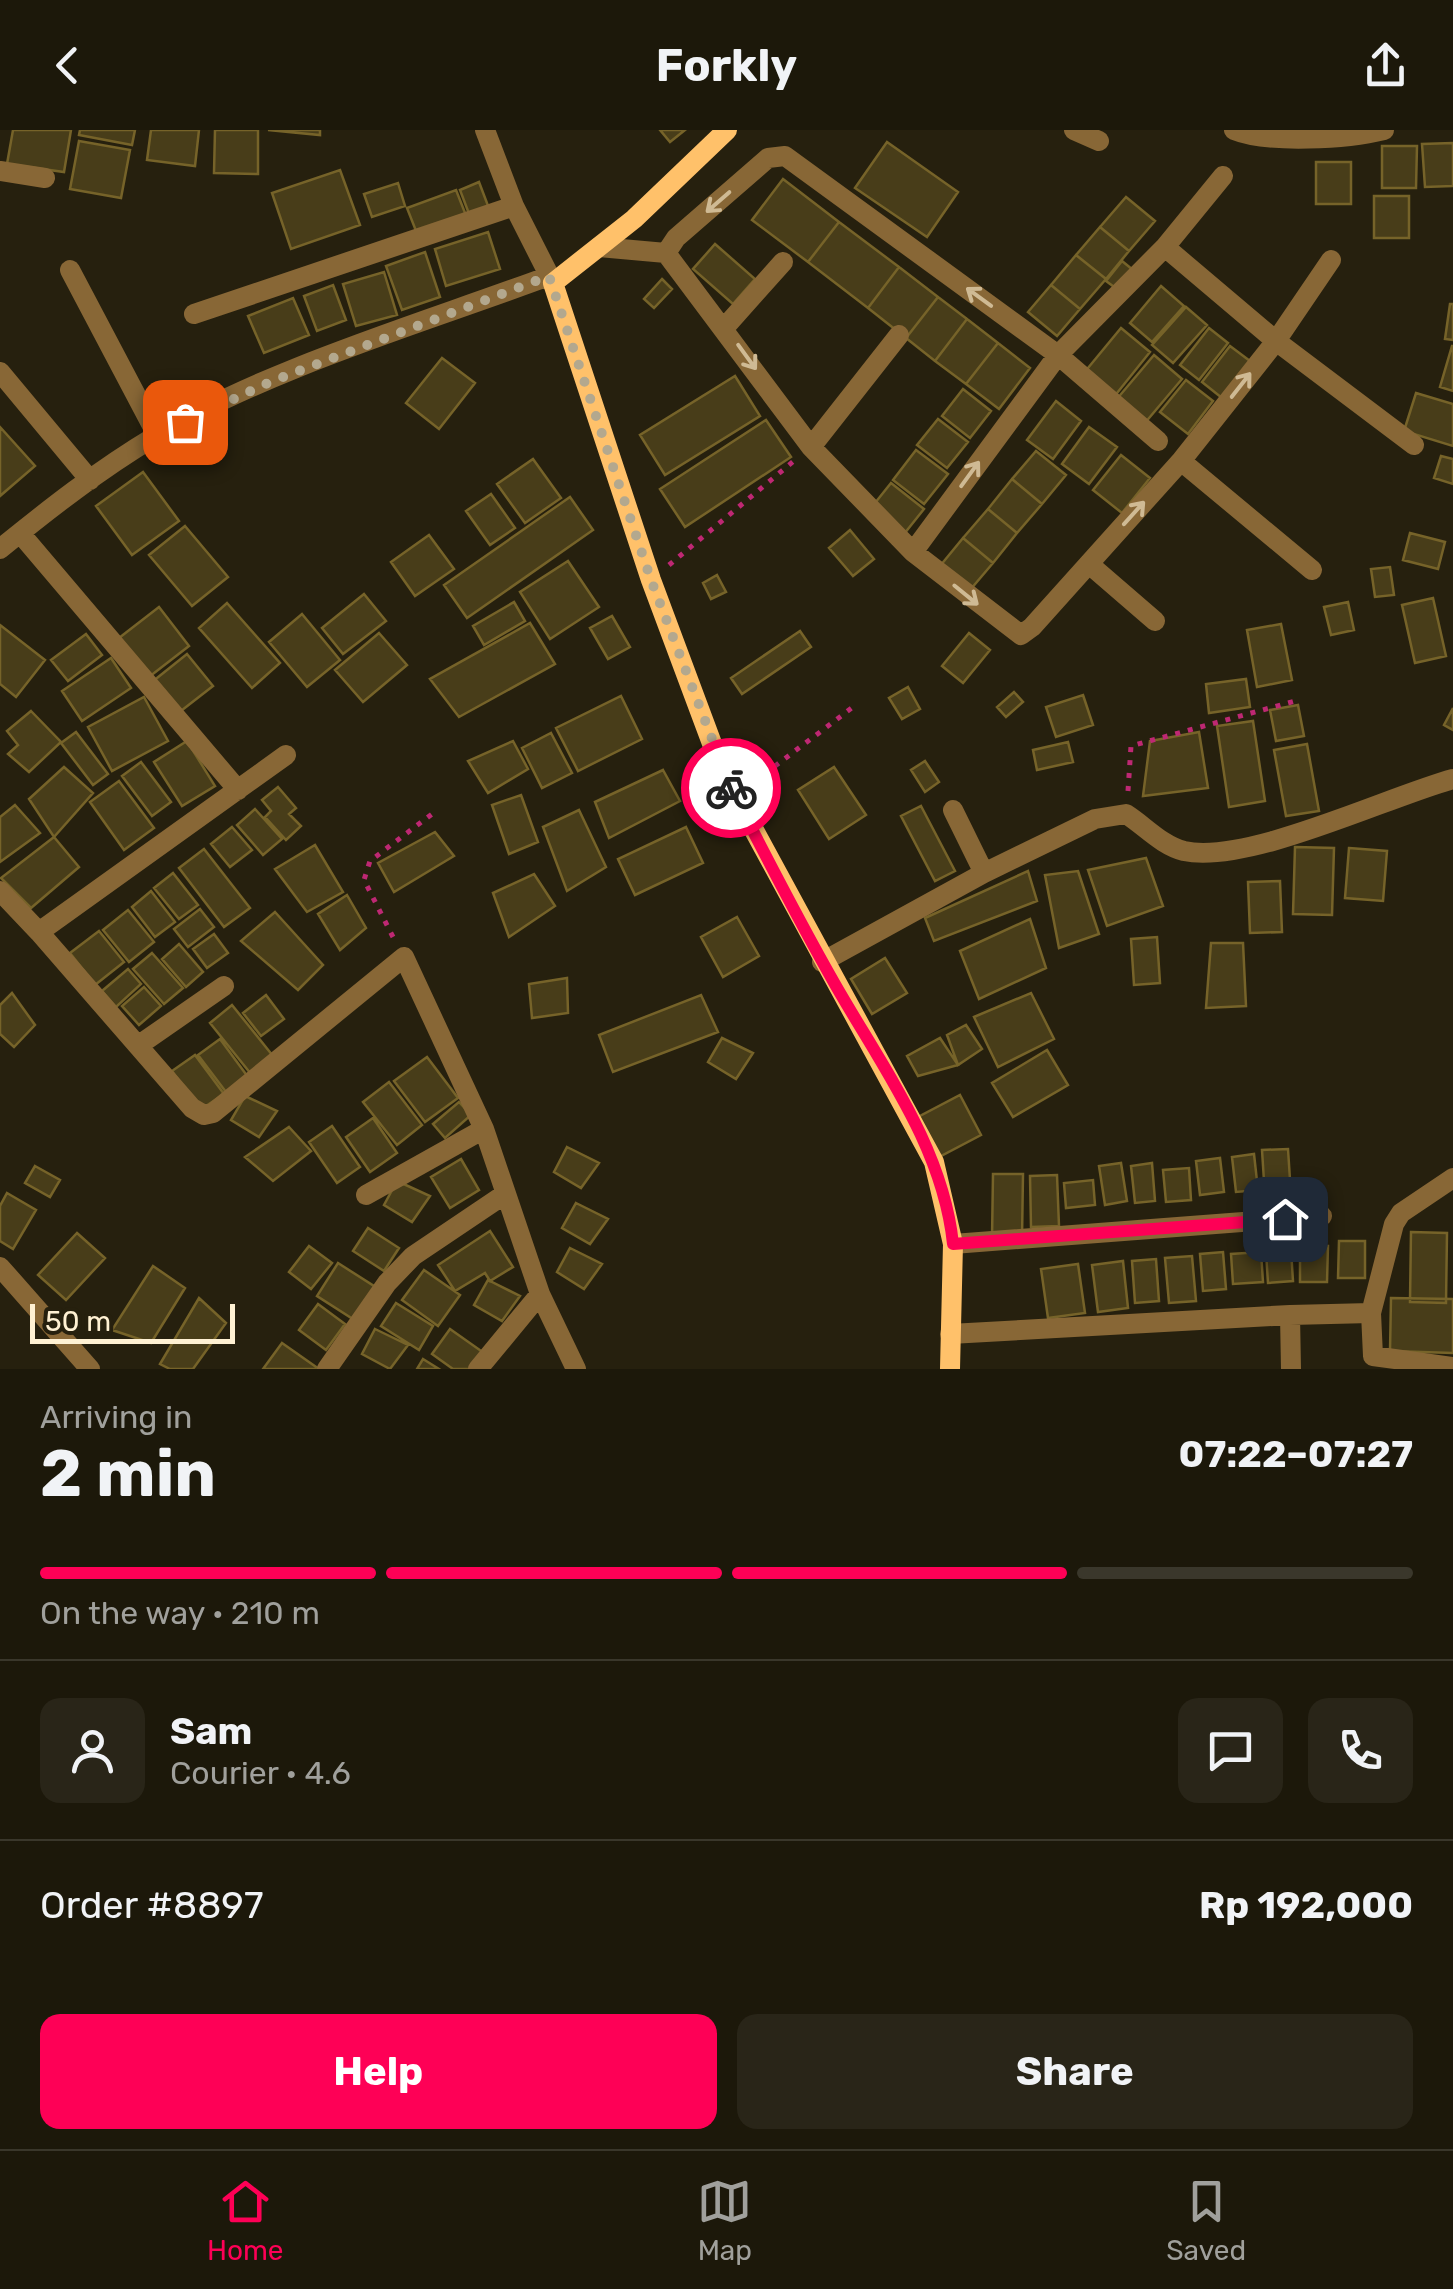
<!DOCTYPE html>
<html lang="en">
<head>
<meta charset="utf-8">
<style>
  :root { --surface:#1c180a; --page:#292518; --text:#f1f3f6; --muted:#a0a09c; --line:#3a372b; --accent:#fe0056 }
  body { margin:0; font-family:Rubik,sans-serif; background:var(--page); color:var(--text); height:100vh; display:flex; flex-direction:column; font-size:38px; white-space:nowrap }
  * { box-sizing:border-box; margin:0 }
  p { font-size:32px; color:var(--muted) }
  .icon { flex:none; width:55px; height:55px; fill:none; stroke:currentColor; stroke-width:2; stroke-linecap:round; stroke-linejoin:round }
  .map { position:relative; height:1239px; overflow:hidden }
  .sheet { display:flex; flex-direction:column; background:var(--surface); flex:1 }
  .sheet>* { flex:none }
  .scale { position:absolute; left:30px; bottom:25px; width:205px; box-sizing:border-box; padding-left:10px; border:5px solid #fff1d3; border-top:0; font-size:28px; line-height:35px; white-space:nowrap; color:#fff1d3; -webkit-text-stroke:8px #26200e; paint-order:stroke }
  .pin { position:absolute; display:grid; place-items:center; width:85px; height:85px; color:#fff; margin:-42px; border-radius:20px; box-shadow:0 5px 15px #0006 }
  .courier { position:absolute; display:grid; place-items:center; width:100px; height:100px; margin:-50px; border:8px solid #fe0056; border-radius:50%; background:#fff; color:#222; box-shadow:0 2px 12px #0007 }
  .headline em { font-style:normal; font-weight:700 }
  .headline div { display:flex; flex-direction:column-reverse }
  .headline { display:flex; align-items:center; justify-content:space-between; height:170px; padding:0 40px }
  h1 { font-size:65px; font-weight:700; line-height:75px }
  .bar { display:grid; grid-template-columns:repeat(4,1fr); gap:15px 10px; align-content:center; height:120px; padding:0 40px }
  .bar i { height:12px; border-radius:8px; background:var(--line) }
  .bar .on { background:var(--accent) }
  .bar p { grid-column:span 4 }
  .line { display:flex; align-items:center; gap:25px; padding:0 40px; border-top:2px solid var(--line) }
  .line div { flex:1 }
  .round { display:grid; place-items:center; flex:none; width:105px; height:105px; border-radius:20px; background:var(--page) }
  .cta { display:flex; gap:20px; margin-top:auto; padding:20px 40px }
  .cta a { flex:1; height:115px; border-radius:20px; background:var(--accent); color:#fff; font-size:40px; font-weight:700; line-height:115px; text-align:center }
  .cta a+a { background:var(--page); color:var(--text) }
  header { display:flex; justify-content:space-between; align-items:center; height:130px; padding:0 40px; background:var(--surface); font-size:45px; font-weight:700 }
  .menu { display:flex; justify-content:space-around; align-items:center; height:140px; border-top:2px solid var(--line); background:var(--surface); font-size:28px; color:var(--muted) }
  .menu a { display:grid; justify-items:center; gap:5px }
  .menu .on { color:var(--accent) }
  .map>svg:first-child { display:block }
</style>
</head>
<body>
<header><svg class="icon" aria-label="back" viewBox="0 0 24 24"><path d="M15 5l-7 7 7 7"/></svg>Forkly<svg class="icon" aria-label="share" viewBox="0 0 24 24"><path d="M12 15V3M7 8l5-5 5 5M5 13v7h14v-7"/></svg></header>
<div class="map">
<svg width="1453" height="1239" viewBox="0 0 1453 1239">
  <rect width="100%" height="100%" fill="#26200e"/>
  <!-- building -->
  <path fill="#483d19" stroke="#766329" stroke-width="2.5" d="M13 0H71L64 42 7 34Z
    M80 0H135L132 15 79 5Z
    M151 0H199L195 36 147 30Z
    M215 0H258V44L214 43Z
    M268 0H320V5Z
    M660 0H685L670 12Z
    M79 11 130 20 121 68 70 59Z
    M887 12 958 62 927 107 855 58Z
    M1453 13V56L1425 57 1422 14Z
    M1382 16H1417L1416 58H1382Z
    M1316 32H1351V74H1316Z
    M340 40 360 95 291 119 272 63Z
    M783 49 839 92 808 132 752 90Z
    M479 52 490 81 471 89 460 60Z
    M398 53 405 76 372 87 364 64Z
    M456 60 467 88 418 106 407 78Z
    M1374 66H1409V108H1374Z
    M1126 67 1155 91 1129 121 1100 97Z
    M839 92 899 137 868 178 808 132Z
    M1100 97 1129 121 1106 149 1076 125Z
    M488 102 500 139 446 156 435 119Z
    M715 114 755 149 733 174 693 139Z
    M425 122 440 167 402 180 386 136Z
    M1076 125 1106 149 1080 179 1051 155Z
    M1122 131 1133 140 1117 159 1106 151Z
    M899 137 938 167 906 208 868 178Z
    M384 142 397 185 356 196 343 154Z
    M662 149 672 159 654 178 644 169Z
    M333 155 346 190 317 201 304 166Z
    M1051 155 1080 179 1057 206 1028 182Z
    M1161 156 1184 176 1152 212 1130 193Z
    M938 167 967 189 935 231 906 208Z
    M293 168 309 205 264 223 248 186Z
    M1450 174H1453V210L1445 209Z
    M1186 177 1207 195 1173 233 1152 215Z
    M967 189 998 213 966 254 935 231Z
    M1121 198 1150 222 1113 268 1083 244Z
    M1209 198 1228 213 1199 250 1180 235Z
    M998 213 1030 238 999 279 966 254Z
    M1230 216 1250 231 1222 268 1202 252Z
    M1452 216H1453V261L1440 257Z
    M1154 225 1182 249 1144 294 1116 270Z
    M442 228 475 253 439 299 406 273Z
    M735 246 760 286 665 345 640 305Z
    M1186 250 1213 271 1188 304 1160 282Z
    M963 259 991 281 970 308 942 286Z
    M1416 263 1453 274V316L1404 301Z
    M1056 271 1081 291 1053 329 1027 310Z
    M938 289 968 312 947 338 917 315Z
    M766 290 791 327 685 397 660 359Z
    M0 297 35 336 0 366Z
    M1089 297 1117 317 1089 354 1062 334Z
    M916 320 948 344 924 374 893 350Z
    M1036 321 1066 345 1042 374 1012 349Z
    M1121 325 1150 348 1122 383 1093 360Z
    M1441 326 1453 329V354L1434 348Z
    M533 329 561 368 525 393 497 354Z
    M143 342 179 391 132 425 96 376Z
    M1012 349 1042 374 1017 403 988 379Z
    M891 353 924 379 904 404 871 378Z
    M491 364 515 398 490 415 466 381Z
    M570 367 593 400 467 488 444 455Z
    M988 379 1017 403 993 433 963 408Z
    M185 396 228 447 192 476 149 425Z
    M850 400 874 429 853 446 829 418Z
    M1410 403 1445 412 1438 439 1403 430Z
    M429 405 454 439 415 466 391 432Z
    M963 408 993 433 970 460 940 436Z
    M568 431 599 477 550 509 520 462Z
    M1390 437 1394 465 1375 467 1371 439Z
    M717 445 726 462 711 469 703 453Z
    M364 464 386 491 343 524 322 498Z
    M1433 468 1446 526 1415 533 1402 475Z
    M514 472 525 491 484 515 473 496Z
    M1348 472 1354 500 1331 505 1324 477Z
    M227 473 280 533 252 558 199 498Z
    M159 477 189 516 149 547 119 508Z
    M302 484 340 530 307 557 269 512Z
    M612 486 630 517 608 529 590 498Z
    M530 493 555 534 459 587 430 549Z
    M1281 494 1292 550 1257 557 1247 500Z
    M0 495 45 530 16 567 0 554Z
    M800 501 811 517 742 564 731 548Z
    M379 503 407 535 363 572 335 540Z
    M969 503 990 520 963 553 942 536Z
    M86 504 102 525 68 551 51 530Z
    M187 524 213 556 177 584 152 552Z
    M111 528 131 558 82 591 62 561Z
    M1246 549 1250 577 1209 583 1206 554Z
    M908 557 920 579 902 589 889 568Z
    M1014 562 1023 572 1006 587 997 577Z
    M1083 565 1093 595 1056 607 1046 577Z
    M621 566 642 609 578 641 556 598Z
    M144 567 168 611 112 641 88 597Z
    M1298 575 1304 606 1276 611 1270 580Z
    M1453 578V600L1444 595Z
    M31 581 61 612 29 642 8 624 18 615 7 601Z
    M1253 591 1265 671 1229 677 1217 596Z
    M76 602 108 644 93 655 61 613Z
    M1199 602 1208 658 1143 666 1150 611Z
    M551 603 572 643 542 658 522 618Z
    M187 611 215 656 182 676 154 632Z
    M513 611 528 639 488 663 468 631Z
    M1068 612 1073 632 1037 640 1033 620Z
    M1307 614 1319 681 1286 686 1274 620Z
    M925 631 939 652 925 662 911 640Z
    M141 632 171 672 152 686 122 646Z
    M64 637 93 663 54 707 29 669Z
    M834 637 866 685 829 709 798 660Z
    M663 640 680 671 609 708 595 672Z
    M119 651 154 698 124 720 90 672Z
    M278 657 296 678 289 684 301 696 286 710 265 687 271 681 262 670Z
    M521 665 538 712 509 724 492 675Z
    M15 675 40 703 0 732V687Z
    M921 676 955 741 935 751 901 686Z
    M255 679 282 709 263 725 237 695Z
    M579 680 606 737 567 761 543 697Z
    M232 697 252 720 230 737 211 714Z
    M686 697 703 733 635 765 618 729Z
    M435 702 454 726 394 762 378 733Z
    M54 707 79 737 31 778 1 748Z
    M315 715 343 762 307 782 275 739Z
    M1295 717 1334 718 1332 785 1293 784Z
    M1349 718 1387 721 1383 771 1345 768Z
    M204 719 250 778 224 797 179 738Z
    M1146 728 1163 776 1107 796 1088 740Z
    M1028 741 1037 771 934 811 925 788Z
    M1078 741 1099 804 1059 818 1045 745Z
    M173 743 198 775 179 789 154 758Z
    M534 744 555 776 509 807 493 763Z
    M1280 751 1282 802 1250 803 1248 752Z
    M151 761 175 792 155 807 132 777Z
    M347 765 366 798 340 820 318 784Z
    M200 779 214 797 188 817 174 799Z
    M128 780 154 812 129 832 103 800Z
    M275 782 323 835 298 860 241 811Z
    M737 787 759 826 723 847 701 807Z
    M1030 789 1046 838 979 869 960 821Z
    M99 801 124 832 95 855 70 823Z
    M214 804 228 823 207 838 193 819Z
    M1157 807 1160 853 1134 855 1131 809Z
    M1211 813H1243L1246 876 1206 878Z
    M179 814 203 842 186 857 162 829Z
    M152 823 183 858 164 874 133 839Z
    M885 828 907 863 872 884 851 849Z
    M128 839 141 854 116 877 102 861Z
    M567 848 568 883 532 888 529 854Z
    M144 857 161 876 139 895 122 876Z
    M12 863 35 895 14 917 0 904V875Z
    M1031 863 1054 909 998 937 974 887Z
    M266 865 284 889 261 906 243 883Z
    M701 865 718 902 613 942 599 905Z
    M232 875 273 926 251 944 210 893Z
    M966 895 982 919 958 935 947 905Z
    M722 908 753 923 736 949 708 932Z
    M940 908 958 935 918 946 907 926Z
    M220 909 248 947 226 962 198 925Z
    M1047 920 1068 955 1013 987 992 953Z
    M195 925 224 964 200 980 172 941Z
    M427 927 458 968 425 992 394 951Z
    M389 952 422 995 397 1015 363 972Z
    M960 965 981 1005 939 1027 918 987Z
    M245 966 277 981 259 1007 231 990Z
    M459 972 471 985 445 1008 433 994Z
    M373 988 397 1023 370 1042 346 1007Z
    M332 996 360 1037 337 1053 309 1012Z
    M289 997 311 1021 273 1051 245 1027Z
    M567 1017 599 1033 581 1058 554 1042Z
    M1288 1019 1291 1065 1265 1067 1262 1020Z
    M1254 1024 1258 1060 1236 1062 1232 1027Z
    M1220 1028 1224 1062 1200 1065 1196 1031Z
    M461 1029 479 1060 450 1078 431 1047Z
    M1121 1033 1127 1071 1105 1075 1099 1036Z
    M1152 1033 1155 1071 1135 1073 1131 1036Z
    M35 1036 60 1050 50 1067 25 1053Z
    M1189 1038 1191 1070 1166 1072 1163 1040Z
    M993 1044H1023L1022 1109H992Z
    M1057 1045 1059 1096 1031 1097 1030 1046Z
    M1093 1050 1095 1075 1066 1078 1064 1053Z
    M397 1051 430 1066 412 1092 384 1075Z
    M7 1063 36 1080 13 1119 0 1111V1076Z
    M576 1073 608 1089 590 1114 562 1098Z
    M368 1098 399 1118 384 1141 353 1121Z
    M490 1101 513 1137 490 1151 485 1143 455 1161 438 1135Z
    M1411 1102 1447 1103 1446 1173 1410 1172Z
    M77 1103 105 1128 66 1170 38 1145Z
    M1339 1111H1365V1148H1338Z
    M1300 1115 1328 1116 1327 1152H1300Z
    M309 1116 332 1133 311 1159 289 1142Z
    M570 1118 602 1134 584 1159 557 1142Z
    M1291 1120 1293 1151 1268 1153 1266 1122Z
    M1223 1122 1226 1159 1203 1161 1200 1124Z
    M1261 1122 1263 1152 1233 1154 1231 1124Z
    M1192 1126 1196 1171 1169 1173 1165 1128Z
    M1156 1129 1159 1171 1135 1173 1132 1131Z
    M1123 1131 1128 1178 1098 1182 1092 1135Z
    M338 1133 377 1158 356 1191 317 1166Z
    M1078 1134 1085 1183 1048 1188 1041 1139Z
    M153 1136 185 1158 151 1213 112 1200Z
    M424 1140 460 1165 438 1196 402 1170Z
    M488 1150 520 1166 502 1191 474 1175Z
    M199 1168 226 1193 193 1239H170L160 1234Z
    M1391 1168 1453 1169V1223L1390 1221Z
    M396 1173 433 1196 419 1220 381 1196Z
    M318 1174 345 1194 326 1220 299 1200Z
    M375 1199 408 1215 390 1239 362 1224Z
    M450 1199 484 1223 473 1239H453L432 1224Z
    M282 1213 319 1239H263Z
    M423 1229 439 1239H417Z"/>
  <g fill="none" stroke-linecap="round" stroke-linejoin="round">
    <!-- path -->
    <path stroke="#be2873" stroke-width="5" stroke-dasharray="5 8" stroke-linecap="butt" d="M669 435 795 330
      M754 652 857 574
      M1128 661 1131 616 1299 570
      M393 807 364 750 370 731 432 684"/>
    <!-- street -->
    <path stroke="#886736" stroke-width="20" d="M485 0 514 76 553 153
      M1074 0 1099 11
      M1234 0C1268 14 1348 9 1384 0
      M0 41 45 48
      M599 117 666 123
      M1165 117 1223 46
      M666 123 811 317 913 422 1021 505 1032 497 1181 331 1276 211 1165 117 1058 225 913 422
      M666 123 676 108 768 28 785 26 1058 225 1158 311
      M1331 130 1276 211 1414 315
      M70 140 157 305
      M194 184 514 76
      M725 197 783 132
      M0 242 90 350
      M811 317 899 205
      M1181 331 1312 440
      M20 403 238 660
      M0 419C49 379 99 340 154 307 265 239 426 192 549 146
      M1089 434 1155 491
      M286 625 39 802 192 978 204 985 213 983 404 827 484 999 540 1164 576 1239
      M953 680 984 743
      M0 761 39 802
      M822 832 984 743 1095 689 1126 684C1145 696 1161 715 1184 721 1247 735 1387 667 1453 649
      M139 915 224 856
      M366 1065 484 999
      M953 1114 1322 1086
      M0 1137 90 1239
      M1371 1183 1373 1226 1453 1237
      M1290 1185 1371 1183 1394 1094 1401 1083 1453 1048
      M950 1204 1290 1185 1291 1239
      M327 1239 387 1153 413 1126 505 1064
      M478 1239 540 1164"/>
    <!-- secondary -->
    <path stroke="#ffc16a" stroke-width="20" d="M727 0 634 89 553 153 651 450 723 643 934 1032 953 1114 950 1239"/>
  </g>
  <!-- one-way arrows -->
  <defs><path id="oneway-shaft" d="M-6 0H5M1.5-3L5.5 0L1.5 3" fill="none" stroke-width="1.6" stroke-linecap="round" stroke-linejoin="round" transform="scale(2.5)"/></defs>
  <g stroke="#cfba94">
    <use href="#oneway-shaft" transform="translate(718 72) rotate(139)"/>
    <use href="#oneway-shaft" transform="translate(979 167) rotate(-144)"/>
    <use href="#oneway-shaft" transform="translate(747 227) rotate(54)"/>
    <use href="#oneway-shaft" transform="translate(1241 255) rotate(-52)"/>
    <use href="#oneway-shaft" transform="translate(970 344) rotate(-54)"/>
    <use href="#oneway-shaft" transform="translate(1134 383) rotate(-48)"/>
    <use href="#oneway-shaft" transform="translate(966 465) rotate(39)"/>
  </g>
  <g fill="none" stroke-linecap="round" stroke-linejoin="round">
    <!-- done -->
    <path stroke="#b3a88e" stroke-width="10" stroke-dasharray="0 18" d="M185 292 270 252 549 146 651 450 731 658"/>
    <!-- route -->
    <path stroke="#fe0056" stroke-width="12" d="M731 658C765 725 799 791 836 856 883 938 943 1018 953 1114L1285 1089"/>
  </g>
</svg>
<div class="scale">50 m</div>
<div class="pin" style="left:185px;top:292px;background:#ea580c"><svg class="icon" aria-label="bag" viewBox="0 0 24 24"><path d="M5 8h14l-1 12H6zM9 8a3 3 0 0 1 6 0"/></svg></div>
<div class="pin" style="left:1285px;top:1089px;background:#1f2937"><svg class="icon" aria-label="home" viewBox="0 0 24 24"><path d="M3 11l9-7 9 7M6 9v11h12V9"/></svg></div>
<div class="courier" style="left:731px;top:658px"><svg class="icon" aria-label="bike" viewBox="0 0 24 24"><circle cx="6" cy="16" r="4"/><circle cx="18" cy="16" r="4"/><path d="M6 16l4-8h5l3 8M10 8l3 8H6M13 5h3"/></svg></div>
</div>
<section class="sheet">
<div class="headline"><div><h1>2 min</h1><p>Arriving in</p></div><em>07:22–07:27</em></div>
<div class="bar"><i class="on"></i><i class="on"></i><i class="on"></i><i></i><p>On the way · 210 m</p></div>
<div class="line" style="height:180px"><a class="round"><svg class="icon" aria-label="person" viewBox="0 0 24 24"><circle cx="12" cy="8" r="4"/><path d="M4 21q1-7 8-7t8 7"/></svg></a><div><b>Sam</b><p>Courier · 4.6</p></div><a class="round"><svg class="icon" aria-label="chat" viewBox="0 0 24 24"><path d="M4 5h16v11H9l-5 4z"/></svg></a><a class="round"><svg class="icon" aria-label="phone" viewBox="0 0 24 24"><path d="M5 4h4l2 5-3 2q2 4 5 5l2-3 5 2v4C11 20 4 13 5 4z"/></svg></a></div>
<div class="line" style="height:130px"><div>Order #8897</div><b>Rp 192,000</b></div>
<div class="cta"><a>Help</a><a>Share</a></div>
</section>
<nav class="menu">
<a class="on"><svg class="icon" aria-label="home" viewBox="0 0 24 24"><path d="M3 11l9-7 9 7M6 9v11h12V9"/></svg>Home</a>
<a><svg class="icon" aria-label="map" viewBox="0 0 24 24"><path d="M3 6l6-2 6 2 6-2v14l-6 2-6-2-6 2zM9 4v14M15 6v14"/></svg>Map</a>
<a><svg class="icon" aria-label="saved" viewBox="0 0 24 24"><path d="M7 4h10v16l-5-4-5 4z"/></svg>Saved</a>
</nav>
</body>
</html>
